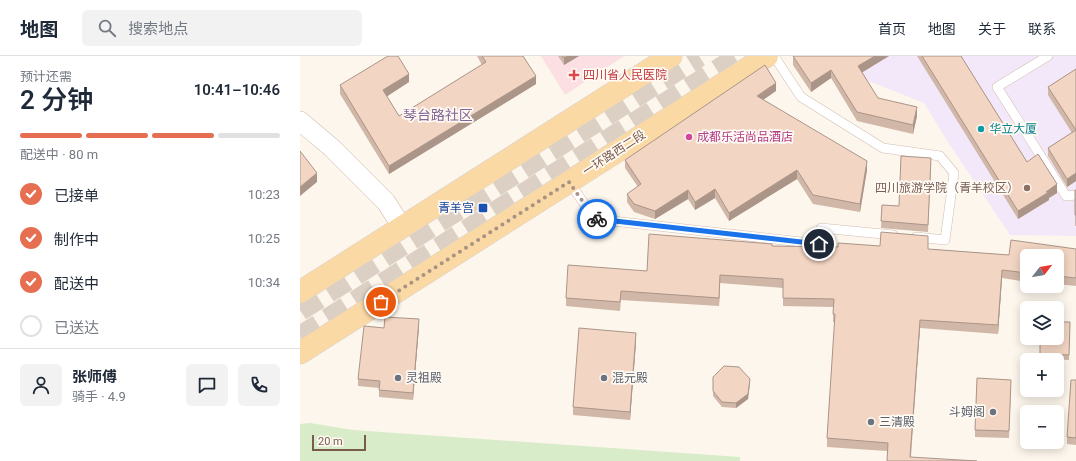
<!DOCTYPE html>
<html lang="zh">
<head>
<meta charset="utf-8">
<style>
  :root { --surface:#fff; --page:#f2f2f3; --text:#1f2937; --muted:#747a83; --line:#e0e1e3; --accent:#e76f51 }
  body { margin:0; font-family:Roboto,"Noto Sans SC",sans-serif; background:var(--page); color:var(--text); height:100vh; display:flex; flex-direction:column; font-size:15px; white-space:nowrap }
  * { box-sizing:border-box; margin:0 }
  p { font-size:13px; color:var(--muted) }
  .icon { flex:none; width:22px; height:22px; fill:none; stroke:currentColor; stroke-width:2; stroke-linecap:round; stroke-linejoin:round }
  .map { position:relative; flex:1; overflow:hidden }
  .drawer { display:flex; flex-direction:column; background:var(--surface); width:300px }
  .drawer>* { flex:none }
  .needle { width:26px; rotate:59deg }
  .buttons { position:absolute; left:720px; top:193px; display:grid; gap:8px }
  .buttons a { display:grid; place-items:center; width:44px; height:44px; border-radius:6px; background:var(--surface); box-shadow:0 2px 10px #0003; font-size:20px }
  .scale { position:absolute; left:12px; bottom:10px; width:54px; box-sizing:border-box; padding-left:4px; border:2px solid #7a5c4d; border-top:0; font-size:11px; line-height:14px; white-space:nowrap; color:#7a5c4d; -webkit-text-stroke:3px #fffaf3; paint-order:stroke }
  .pin { position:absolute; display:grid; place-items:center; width:34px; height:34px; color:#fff; margin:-17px; border:2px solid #fff; border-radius:50%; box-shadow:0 1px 4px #0007 }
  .courier { position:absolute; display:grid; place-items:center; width:40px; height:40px; margin:-20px; border:3px solid #1a73e8; border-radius:50%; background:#fff; color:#222; box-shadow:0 1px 5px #0007 }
  .summary em { font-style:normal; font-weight:600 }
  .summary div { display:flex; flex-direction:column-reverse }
  .summary { display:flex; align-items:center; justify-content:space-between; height:68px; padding:0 20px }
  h1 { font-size:26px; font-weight:600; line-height:30px }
  .bar { display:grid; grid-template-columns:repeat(4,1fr); gap:6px 4px; align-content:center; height:48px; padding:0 20px }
  .bar i { height:5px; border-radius:3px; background:var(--line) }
  .bar .active { background:var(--accent) }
  .bar p { grid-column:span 4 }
  .line { display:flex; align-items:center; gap:10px; padding:0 20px; border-top:1px solid var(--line) }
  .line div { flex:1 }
  .round { display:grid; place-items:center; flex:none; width:42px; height:42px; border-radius:6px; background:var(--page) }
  ol { padding:0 20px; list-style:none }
  li { display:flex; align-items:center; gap:12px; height:44px }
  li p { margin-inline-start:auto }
  li .icon { padding:4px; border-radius:50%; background:var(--accent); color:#fff; stroke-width:4 }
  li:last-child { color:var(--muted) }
  li i { width:22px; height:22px; border:2px solid var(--line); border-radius:50% }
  header { display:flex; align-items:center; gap:24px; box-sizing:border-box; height:56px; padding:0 20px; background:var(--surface); border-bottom:1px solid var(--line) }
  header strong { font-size:19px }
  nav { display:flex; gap:22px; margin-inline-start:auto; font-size:14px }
  .search { width:280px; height:36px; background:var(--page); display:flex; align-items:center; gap:10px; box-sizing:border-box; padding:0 14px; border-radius:6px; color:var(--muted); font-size:15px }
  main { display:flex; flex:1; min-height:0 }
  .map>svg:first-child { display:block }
</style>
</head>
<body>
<header>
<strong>地图</strong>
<div class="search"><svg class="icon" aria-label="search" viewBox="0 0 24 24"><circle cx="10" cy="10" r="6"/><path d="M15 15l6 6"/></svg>搜索地点</div>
<nav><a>首页</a><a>地图</a><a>关于</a><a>联系</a></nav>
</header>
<main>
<section class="drawer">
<div class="summary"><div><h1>2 分钟</h1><p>预计还需</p></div><em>10:41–10:46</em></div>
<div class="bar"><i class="active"></i><i class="active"></i><i class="active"></i><i></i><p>配送中 · 80 m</p></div>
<ol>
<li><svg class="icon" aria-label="check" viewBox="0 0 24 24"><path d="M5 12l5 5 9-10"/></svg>已接单<p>10:23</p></li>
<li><svg class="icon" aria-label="check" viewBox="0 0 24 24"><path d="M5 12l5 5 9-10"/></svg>制作中<p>10:25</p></li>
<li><svg class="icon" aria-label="check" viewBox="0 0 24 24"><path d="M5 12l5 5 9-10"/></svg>配送中<p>10:34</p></li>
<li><i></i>已送达</li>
</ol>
<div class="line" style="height:72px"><a class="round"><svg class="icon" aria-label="person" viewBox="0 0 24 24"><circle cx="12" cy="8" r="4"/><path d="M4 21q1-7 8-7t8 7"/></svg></a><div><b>张师傅</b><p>骑手 · 4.9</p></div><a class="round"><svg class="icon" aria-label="chat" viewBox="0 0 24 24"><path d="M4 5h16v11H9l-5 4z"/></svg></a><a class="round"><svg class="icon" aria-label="phone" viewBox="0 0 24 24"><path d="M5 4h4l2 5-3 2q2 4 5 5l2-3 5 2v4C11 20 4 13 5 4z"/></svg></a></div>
</section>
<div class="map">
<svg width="776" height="405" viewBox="0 0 776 405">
  <rect width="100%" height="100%" fill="#fdf6ec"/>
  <!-- education -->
  <path fill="#f3e8fa" d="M545 0H776V180L710 179 648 86 624 47 554 19Z"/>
  <!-- medical -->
  <path fill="#fbdfe3" d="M241 0H324L265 39Z"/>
  <!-- green -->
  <path fill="#d8ecc9" d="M10 367 53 374 440 401V405H0V368Z"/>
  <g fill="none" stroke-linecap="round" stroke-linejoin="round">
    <!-- primary-tunnel -->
    <path stroke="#dcd0c4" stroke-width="22" stroke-dasharray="22 11" stroke-linecap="butt" d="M0 254 399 0
      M0 281 440 0"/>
    <!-- service casing -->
    <g stroke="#d1beb0" stroke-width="10">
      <path id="service" d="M474 0 501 41 583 92 640 100 654 117 645 184 616 181
        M748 0 697 31 766 140 776 139
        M269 126 295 163 519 188 521 172 593 179"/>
    </g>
    <!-- minor casing -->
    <g stroke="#d1beb0" stroke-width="20">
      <path id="minor" d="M0 65 32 92 86 146 102 171"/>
    </g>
    <!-- primary casing -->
    <g stroke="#dad1cd" stroke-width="23">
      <path id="primary" d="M0 236 371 0
        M0 297 467 0"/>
    </g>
    <!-- service -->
    <use href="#service" stroke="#fff" stroke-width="9"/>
    <!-- minor -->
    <use href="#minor" stroke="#fff" stroke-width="19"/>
    <!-- primary -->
    <use href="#primary" stroke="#fbd9a5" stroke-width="22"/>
  </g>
  <!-- wall -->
  <path fill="#d1b7a8" d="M177 0H223L236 28 89 118 40 38V29L109 26 87 40 99 60 182 9Z
    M258 0H279L264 9Z
    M493 0H589L562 16 578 42 617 60 613 78 557 65 531 22 511 36 493 9Z
    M617 0H661L727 106 757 137 749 142V144L718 163Z
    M776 13V125L767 131 748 100V92L772 77 748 39V31Z
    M476 35 463 44 567 114 560 156 513 148 497 123 429 165 415 142 395 154 388 143 355 163 334 156 327 146V138L338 131 325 112V104Z
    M631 109 628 176 581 172 582 149 599 150Z
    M775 134H776V170H775Z
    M472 190 628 193 709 199 776 193V230L757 228V200H727V226L702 222 698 278 620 272 611 401 587 405V395L527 391V382L535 266H533V251L483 250V232L420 227 419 250 321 244 320 255 266 250V242L347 215Z
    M770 266 769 304 740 303V282Z
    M119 270 113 344 79 341V332L58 330V323L84 272Z
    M336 286 330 364 273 359V351Z
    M413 321 450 328 448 343 436 352 422 351 413 340Z
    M776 324V389L767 388V381Z
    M711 331 709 382 675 381V374Z"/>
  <!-- shaded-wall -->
  <path fill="#aa9588" d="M268 0H279L264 9V2Z
    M575 0H589L558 19V10Z
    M531 14V22L511 36V27Z
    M109 18V26L83 43V34Z
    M236 20V28L89 118V110Z
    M476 27V35L457 48V40Z
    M617 51V60L613 78V69Z
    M567 105V114L560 156V148Z
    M497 114V123L429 165V157Z
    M17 117V126L0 140V131Z
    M776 117V125L767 131V123Z
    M757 128V137L749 142V144L718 163V155Z
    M415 133V142L395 154V146Z
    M388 134V143L355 163V155Z
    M702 214V222L698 278V269Z
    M420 219V227L419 250V242Z
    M119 263V270L113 344V337Z
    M620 264V272L610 405Z
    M336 277V286L330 364V356Z
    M450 323 448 343 436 352V347Z"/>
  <!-- building -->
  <path fill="#f3d5c3" stroke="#aa9588" d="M88 0H98L109 18 83 34 99 60 186 6 182 0H223L236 20 89 110 40 29Z
    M262 0H268L264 2Z
    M493 0H575L558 10 578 42 617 51 613 69 557 56 531 14 511 27Z
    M622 0H661L727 106 738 98 757 128 746 136H749L718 155Z
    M465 9 476 27 457 40 567 105 560 148 513 139 497 114 429 157 415 133 395 146 388 134 355 155 334 148 327 138 341 128 325 104Z
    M776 13V117L767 123 748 92 776 74 748 31Z
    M0 95 17 117 0 131Z
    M601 100 631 102 628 169 581 165 582 149 599 150Z
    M775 134H776V159H775Z
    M581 176 628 180V193L709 199 711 184 776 193V222L757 220V200H727V217L702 214 698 269 620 264 610 401 677 405H587L588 387 527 382 535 258H533L534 243 483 242V223L420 219 419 242 321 235 320 246 266 242 268 209 347 215 349 178 472 188V190L538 191V187L580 190Z
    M85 261 119 263 113 337 79 334 80 325 58 323 64 270 84 272Z
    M757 266H770L769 299 740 298V282H757Z
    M279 272 336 277 330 356 273 351Z
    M424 310 439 311 450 323 448 338 436 347 422 346 413 335V321Z
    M677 322 711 324 709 375 675 374Z
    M771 324H776V382L767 381Z"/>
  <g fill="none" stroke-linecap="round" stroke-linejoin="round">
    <!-- done -->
    <path stroke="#a89285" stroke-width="4" stroke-dasharray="0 7.2" d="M81 246 269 126 295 163H297"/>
    <!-- route -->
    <path stroke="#1a73e8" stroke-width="5" d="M297 163 519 188"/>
  </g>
  <!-- markers -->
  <path fill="#e0444e" stroke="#fffaf3" stroke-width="1.5" d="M272 13h4v4h4v4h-4v4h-4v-4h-4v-4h4z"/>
  <circle fill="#0f9aa8" stroke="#fffaf3" stroke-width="1.5" cx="681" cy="73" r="4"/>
  <circle fill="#d1479c" stroke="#fffaf3" stroke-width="1.5" cx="389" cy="81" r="4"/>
  <circle fill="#8d6e63" stroke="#fffaf3" stroke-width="1.5" cx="727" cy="132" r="4"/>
  <rect fill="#1a4fb4" stroke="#fffaf3" stroke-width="1.5" x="178" y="147" width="10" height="10" rx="2"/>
  <g fill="#6b7280" stroke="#fffaf3" stroke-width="1.5">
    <circle cx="98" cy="322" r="4"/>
    <circle cx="304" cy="322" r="4"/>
    <circle cx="693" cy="356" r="4"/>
    <circle cx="571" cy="366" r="4"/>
  </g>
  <g text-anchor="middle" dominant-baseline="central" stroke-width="3.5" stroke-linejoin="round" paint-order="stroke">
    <!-- health labels -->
    <g font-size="12" fill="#be3a42" stroke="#fffaf3" text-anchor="start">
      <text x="283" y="19">四川省人民医院</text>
    </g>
    <!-- culture labels -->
    <g font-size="12" fill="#0d838f" stroke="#fffaf3" text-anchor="start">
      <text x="689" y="73">华立大厦</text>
    </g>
    <!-- hotel labels -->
    <g font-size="12" fill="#b23c85" stroke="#fffaf3" text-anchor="start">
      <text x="397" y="81">成都乐活尚品酒店</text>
    </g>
    <!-- street labels -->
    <g font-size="12" fill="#7a5c4d" stroke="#fffaf3">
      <text transform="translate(314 97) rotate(-33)">一环路西二段</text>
    </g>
    <!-- education labels -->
    <g font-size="12" fill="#785e54" stroke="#fffaf3" text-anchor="end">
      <text x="719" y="132">四川旅游学院（青羊校区）</text>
    </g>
    <!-- transit labels -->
    <g font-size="12" fill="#164399" stroke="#fffaf3" text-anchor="end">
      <text x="174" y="152">青羊宫</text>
    </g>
    <!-- worship labels -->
    <g font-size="12" fill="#5b616d" stroke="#fffaf3" text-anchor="start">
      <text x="106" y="322">灵祖殿</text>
      <text x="312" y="322">混元殿</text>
      <text x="685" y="356" text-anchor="end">斗姆阁</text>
      <text x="579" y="366">三清殿</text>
    </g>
    <!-- quarter labels -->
    <g font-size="14" fill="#846695" stroke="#fffaf3">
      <text x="138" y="59">琴台路社区</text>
    </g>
  </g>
</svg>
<div class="buttons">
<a><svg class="needle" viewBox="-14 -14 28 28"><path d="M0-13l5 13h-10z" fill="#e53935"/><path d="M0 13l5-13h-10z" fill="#747a83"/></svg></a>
<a><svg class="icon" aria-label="layers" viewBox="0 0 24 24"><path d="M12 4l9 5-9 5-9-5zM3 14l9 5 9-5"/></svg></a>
<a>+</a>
<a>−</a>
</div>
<div class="scale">20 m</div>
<div class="pin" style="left:81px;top:246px;background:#ea580c"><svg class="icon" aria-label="bag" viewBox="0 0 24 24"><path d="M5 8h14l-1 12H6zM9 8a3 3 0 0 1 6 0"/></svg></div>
<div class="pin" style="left:519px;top:188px;background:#1f2937"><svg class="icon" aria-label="home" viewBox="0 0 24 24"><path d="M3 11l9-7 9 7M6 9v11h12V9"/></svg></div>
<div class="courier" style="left:297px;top:163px"><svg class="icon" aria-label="bike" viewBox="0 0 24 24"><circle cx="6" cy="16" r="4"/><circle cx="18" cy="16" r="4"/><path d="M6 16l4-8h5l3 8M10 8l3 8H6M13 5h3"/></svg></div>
</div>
</main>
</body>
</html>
